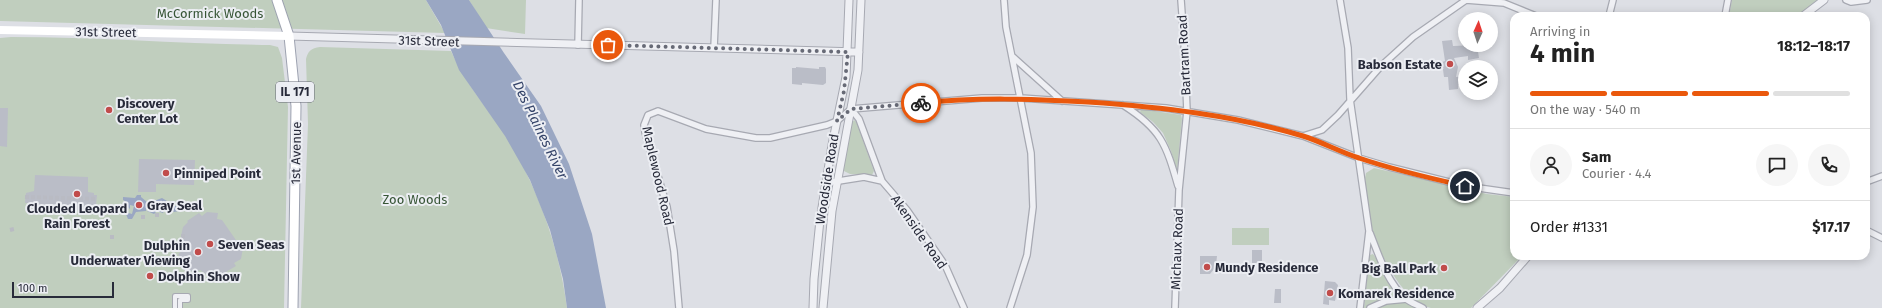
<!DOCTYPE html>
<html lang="en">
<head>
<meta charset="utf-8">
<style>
  :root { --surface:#fff; --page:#f6f6f6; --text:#222; --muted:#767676; --line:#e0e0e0; --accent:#ea580c }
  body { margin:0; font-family:"Fira Sans",sans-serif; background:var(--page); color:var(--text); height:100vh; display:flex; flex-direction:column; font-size:15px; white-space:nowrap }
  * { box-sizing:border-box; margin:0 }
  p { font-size:13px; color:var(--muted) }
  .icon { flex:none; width:22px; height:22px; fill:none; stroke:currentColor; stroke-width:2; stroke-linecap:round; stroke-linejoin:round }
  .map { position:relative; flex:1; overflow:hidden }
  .sheet { position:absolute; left:1510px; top:12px; width:360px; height:248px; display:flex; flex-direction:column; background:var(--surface); border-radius:12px; box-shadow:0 2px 10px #0003 }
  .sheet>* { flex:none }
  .needle { width:26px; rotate:3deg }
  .fabs { position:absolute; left:1458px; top:12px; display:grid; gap:8px }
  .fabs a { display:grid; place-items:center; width:40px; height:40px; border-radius:50%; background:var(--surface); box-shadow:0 2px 10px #0003; font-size:20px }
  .scale { position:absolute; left:12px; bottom:10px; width:102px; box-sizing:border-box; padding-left:4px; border:2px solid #282b3a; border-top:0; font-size:11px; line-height:14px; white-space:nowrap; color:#282b3a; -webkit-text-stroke:3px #eceef3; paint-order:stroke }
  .pin { position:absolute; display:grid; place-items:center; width:34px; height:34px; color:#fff; margin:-17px; border:2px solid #fff; border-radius:50%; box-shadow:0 1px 4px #0007 }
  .courier { position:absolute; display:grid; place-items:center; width:40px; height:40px; margin:-20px; border:3px solid #ea580c; border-radius:50%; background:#fff; color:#222; box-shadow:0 1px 5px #0007 }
  .overview em { font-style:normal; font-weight:700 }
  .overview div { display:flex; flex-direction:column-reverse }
  .overview { display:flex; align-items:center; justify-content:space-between; height:68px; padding:0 20px }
  h1 { font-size:26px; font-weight:700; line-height:30px }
  .bar { display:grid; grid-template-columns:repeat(4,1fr); gap:6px 4px; align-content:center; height:48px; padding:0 20px }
  .bar i { height:5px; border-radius:3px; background:var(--line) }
  .bar .on { background:var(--accent) }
  .bar p { grid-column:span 4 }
  .line { display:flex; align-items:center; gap:10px; padding:0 20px; border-top:1px solid var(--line) }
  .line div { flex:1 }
  .round { display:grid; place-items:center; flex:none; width:42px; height:42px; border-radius:21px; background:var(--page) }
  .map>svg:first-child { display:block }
</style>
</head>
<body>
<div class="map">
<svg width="1882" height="308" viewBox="0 0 1882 308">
  <rect width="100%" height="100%" fill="#dddfe5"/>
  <!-- green -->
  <path fill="#c0cebe" d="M0 0H426L445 33 0 21Z
    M469 0H526L525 34 486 28Z
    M1732 0H1817L1797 16H1729Z
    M11 37C98 37 184 44 270 45L278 47 282 58 288 107 284 308H0V38Z
    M320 47 451 51C464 82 487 107 505 135 538 187 559 247 567 308H301L308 124 306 59C308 51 311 48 320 47Z
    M1141 109 1181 115 1182 119 1177 171 1171 151 1163 133 1153 122 1140 112Z
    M855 120 857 124 874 171 872 175 850 174 844 171V166L852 122Z
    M1374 168 1487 194 1514 197V256H1522L1471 308C1459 308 1444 308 1431 308 1405 303 1384 261 1375 239 1369 219 1367 198 1365 178L1366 173Z
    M1232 228H1269V245H1232Z
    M1373 254C1388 273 1390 295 1415 308H1364L1369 257 1370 255Z"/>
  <!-- water -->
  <path fill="#9aa7c3" d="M426 0H469L504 53 541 106 569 164 592 234 606 308H567L563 279 550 230 530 180 505 136 459 70 441 25Z
    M137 195H141V197L147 202 146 211 136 212 132 219H128L125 212 132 214 134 206 130 205V209L127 206V202L123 200V197L135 198Z
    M162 198 167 201V205L172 204 179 208V211L174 212 166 206 163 213 157 211 154 214 147 211 151 209 154 201Z"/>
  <!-- building -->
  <path fill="#babdc7" d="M1452 40 1453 46 1477 45 1479 58 1468 60V56L1454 58 1458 67 1456 77 1465 76V84L1458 85V89L1449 90 1448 77H1444L1442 62 1445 61 1442 41Z
    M796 67 819 69V67H825L826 69V83L823 85 802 83V85L792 84V68H796Z
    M0 108H8L7 147 0 146Z
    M139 159 195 160 194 185 156 184V192H138Z
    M35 175 88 177V192L94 193V195H97L96 205H93V210L90 211 29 208V203H25L26 193 34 191Z
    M207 212 218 213 217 219 222 220 238 243 237 248H243L241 259 234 263 236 266 219 276H209L200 270 195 273 193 270 190 272 188 269 185 271 176 259 180 257 178 254 181 252 180 249 184 246 181 236 183 227 188 222 187 221 199 213 202 216Z
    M1252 250H1262V263H1252Z
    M1200 256H1217L1216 265H1214V269L1210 274H1200Z
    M1325 281 1335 282 1338 285 1335 301 1329 300V305L1323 304Z
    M1275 289H1281V303H1274Z"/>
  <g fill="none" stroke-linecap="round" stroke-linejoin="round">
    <!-- pedestrian-tunnel -->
    <path stroke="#b9bbc3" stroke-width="4" stroke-dasharray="4 2" stroke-linecap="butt" d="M25 197 97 199
      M155 215H160
      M141 217H146
      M10 230 14 229
      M181 236H187
      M112 239V234
      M191 258 197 254"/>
    <!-- pedestrian casing -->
    <g stroke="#a7a9b2" stroke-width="6">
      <path id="pedestrian" d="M175 308V296H188V300H180V308"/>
    </g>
    <!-- minor casing -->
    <g stroke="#a7a9b2" stroke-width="8">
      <path id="minor" d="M1004 0 1006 27 1031 153 1033 207 1027 255 1010 308
        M1340 0 1348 48 1350 99 1369 231 1360 308
        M1846 0 1851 2 1867 0
        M1609 16 1613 0
        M1725 16 1728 0
        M578 45 579 0
        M714 48 716 0
        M1012 56 1062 101
        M1123 105C1161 129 1166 144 1178 186
        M851 109 982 98H1021L1166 108 1238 120 1303 136 1359 158 1389 167 1465 186 1514 193
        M851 109 859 119 882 181 907 210 945 265 964 308
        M1303 136 1322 130 1338 115 1381 66 1413 37 1466 0 1504 3 1536 16
        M1866 182 1882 176
        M826 183 864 177 882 181
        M1866 230 1882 238
        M1370 233C1379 256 1387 282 1406 299 1411 303 1418 305 1423 308
        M679 308 674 251 667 207 645 132 644 125 648 115 658 111 706 129 756 138H770L827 125 837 121 851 109
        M1175 308 1179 190 1187 111 1184 41 1181 0
        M1370 308 1386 301 1407 299"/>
    </g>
    <!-- tertiary casing -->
    <g stroke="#a7a9b2" stroke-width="9">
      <path id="tertiary" d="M1803 16 1824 0
        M289 36 859 52
        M813 308 814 279 820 220 832 145 846 77 849 0
        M823 308 832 211 858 70 861 0
        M1477 308 1500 288 1528 256"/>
    </g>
    <!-- primary casing -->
    <g stroke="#9da2b0" stroke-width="11">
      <path id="primary" d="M277 0 289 36 296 106 293 308"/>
    </g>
    <!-- pedestrian -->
    <use href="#pedestrian" stroke="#eff0f4" stroke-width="4"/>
    <!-- minor -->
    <use href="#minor" stroke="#eff0f4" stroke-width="5.5"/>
    <!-- tertiary -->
    <use href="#tertiary" stroke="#eff0f4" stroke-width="7"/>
    <!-- secondary -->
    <path stroke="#fff" stroke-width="8" d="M0 30 289 36"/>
    <!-- primary -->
    <use href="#primary" stroke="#fff" stroke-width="9"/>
  </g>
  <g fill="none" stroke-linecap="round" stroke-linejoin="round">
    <!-- done -->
    <path stroke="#676a76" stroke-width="4" stroke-dasharray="0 7.2" d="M608 45 848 52 844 91 837 121 851 109 921 103"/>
    <!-- route -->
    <path stroke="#ea580c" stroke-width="5" d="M921 103C978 97 1031 99 1088 102 1161 107 1233 115 1303 136 1322 142 1340 152 1359 158 1394 170 1429 178 1465 186"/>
  </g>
  <!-- markers -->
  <g fill="#c14c4b" stroke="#eceef3" stroke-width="1.5">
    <circle cx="1450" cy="64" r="4"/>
    <circle cx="109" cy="110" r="4"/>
    <circle cx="166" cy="173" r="4"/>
    <circle cx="77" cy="194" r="4"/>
    <circle cx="139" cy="205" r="4"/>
    <circle cx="210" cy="244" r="4"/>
    <circle cx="198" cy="252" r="4"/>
    <circle cx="1207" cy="267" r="4"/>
    <circle cx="1444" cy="268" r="4"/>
    <circle cx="150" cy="276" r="4"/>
    <circle cx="1330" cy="293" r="4"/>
  </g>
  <g text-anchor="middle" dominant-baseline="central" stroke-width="4" stroke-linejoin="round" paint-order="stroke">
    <!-- shield labels -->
    <rect fill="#eceef3" stroke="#636672" stroke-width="1" x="276" y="82" width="38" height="20" rx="3"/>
    <g font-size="12" font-weight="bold" fill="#282b3a">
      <text x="295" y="92">IL 171</text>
    </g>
    <!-- park labels -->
    <g font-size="13" fill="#375536" stroke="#eceef3">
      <text x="210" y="13">McCormick Woods</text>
      <text x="415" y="199">Zoo Woods</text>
    </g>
    <!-- street labels -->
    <g font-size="13" fill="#282b3a" stroke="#eceef3">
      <text transform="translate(106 32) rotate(1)">31st Street</text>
      <text transform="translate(429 41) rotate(2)">31st Street</text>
      <text transform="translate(1184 55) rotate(-93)">Bartram Road</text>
      <text transform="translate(296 153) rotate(-89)">1st Avenue</text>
      <text transform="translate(658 176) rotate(77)">Maplewood Road</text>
      <text transform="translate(827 179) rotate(-81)">Woodside Road</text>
      <text transform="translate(919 232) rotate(55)">Akenside Road</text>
      <text transform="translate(1177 249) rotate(-88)">Michaux Road</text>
    </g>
    <!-- poi labels -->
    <g font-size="13" font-weight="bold" fill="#282b3a" stroke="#eceef3" text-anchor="start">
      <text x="1442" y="64" text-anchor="end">Babson Estate</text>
      <text x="117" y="103">Discovery<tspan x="117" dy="15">Center Lot</tspan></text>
      <text x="174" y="173">Pinniped Point</text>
      <text x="147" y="205">Gray Seal</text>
      <text x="77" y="208" text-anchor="middle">Clouded Leopard<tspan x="77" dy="15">Rain Forest</tspan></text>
      <text x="218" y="244">Seven Seas</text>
      <text x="190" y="245" text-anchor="end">Dulphin<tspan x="190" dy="15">Underwater Viewing</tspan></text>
      <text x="1215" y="267">Mundy Residence</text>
      <text x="1436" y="268" text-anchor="end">Big Ball Park</text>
      <text x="158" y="276">Dolphin Show</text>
      <text x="1338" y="293">Komarek Residence</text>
    </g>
    <!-- water labels -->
    <g font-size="14" font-style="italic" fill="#36456a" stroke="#eceef3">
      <text transform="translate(540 130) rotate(64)">Des Plaines River</text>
    </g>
  </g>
</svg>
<div class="fabs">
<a><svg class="needle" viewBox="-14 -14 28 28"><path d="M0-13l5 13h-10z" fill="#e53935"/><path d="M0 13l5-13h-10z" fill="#767676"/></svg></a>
<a><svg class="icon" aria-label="layers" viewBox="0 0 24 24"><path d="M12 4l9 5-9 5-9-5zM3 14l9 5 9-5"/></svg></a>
</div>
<div class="scale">100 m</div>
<div class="pin" style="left:608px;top:45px;background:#ea580c"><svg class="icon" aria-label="bag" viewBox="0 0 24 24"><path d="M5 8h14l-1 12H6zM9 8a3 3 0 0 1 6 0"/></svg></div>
<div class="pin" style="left:1465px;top:186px;background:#1f2937"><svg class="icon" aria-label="home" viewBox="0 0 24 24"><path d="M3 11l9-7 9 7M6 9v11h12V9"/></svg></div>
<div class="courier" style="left:921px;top:103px"><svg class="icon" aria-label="bike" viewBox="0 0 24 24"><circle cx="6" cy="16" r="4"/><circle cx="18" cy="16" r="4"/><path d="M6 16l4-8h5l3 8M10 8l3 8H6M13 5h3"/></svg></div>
<section class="sheet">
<div class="overview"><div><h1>4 min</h1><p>Arriving in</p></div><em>18:12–18:17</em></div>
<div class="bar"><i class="on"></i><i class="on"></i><i class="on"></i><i></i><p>On the way · 540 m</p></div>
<div class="line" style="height:72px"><a class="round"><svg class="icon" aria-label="person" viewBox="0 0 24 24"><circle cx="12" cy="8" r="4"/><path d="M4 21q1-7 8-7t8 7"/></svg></a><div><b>Sam</b><p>Courier · 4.4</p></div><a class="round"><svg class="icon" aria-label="chat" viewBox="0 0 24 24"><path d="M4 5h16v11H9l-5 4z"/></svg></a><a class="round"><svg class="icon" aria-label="phone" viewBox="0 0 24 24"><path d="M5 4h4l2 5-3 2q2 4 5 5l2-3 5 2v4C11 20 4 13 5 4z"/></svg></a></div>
<div class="line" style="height:52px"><div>Order #1331</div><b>$17.17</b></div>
</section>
</div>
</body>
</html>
